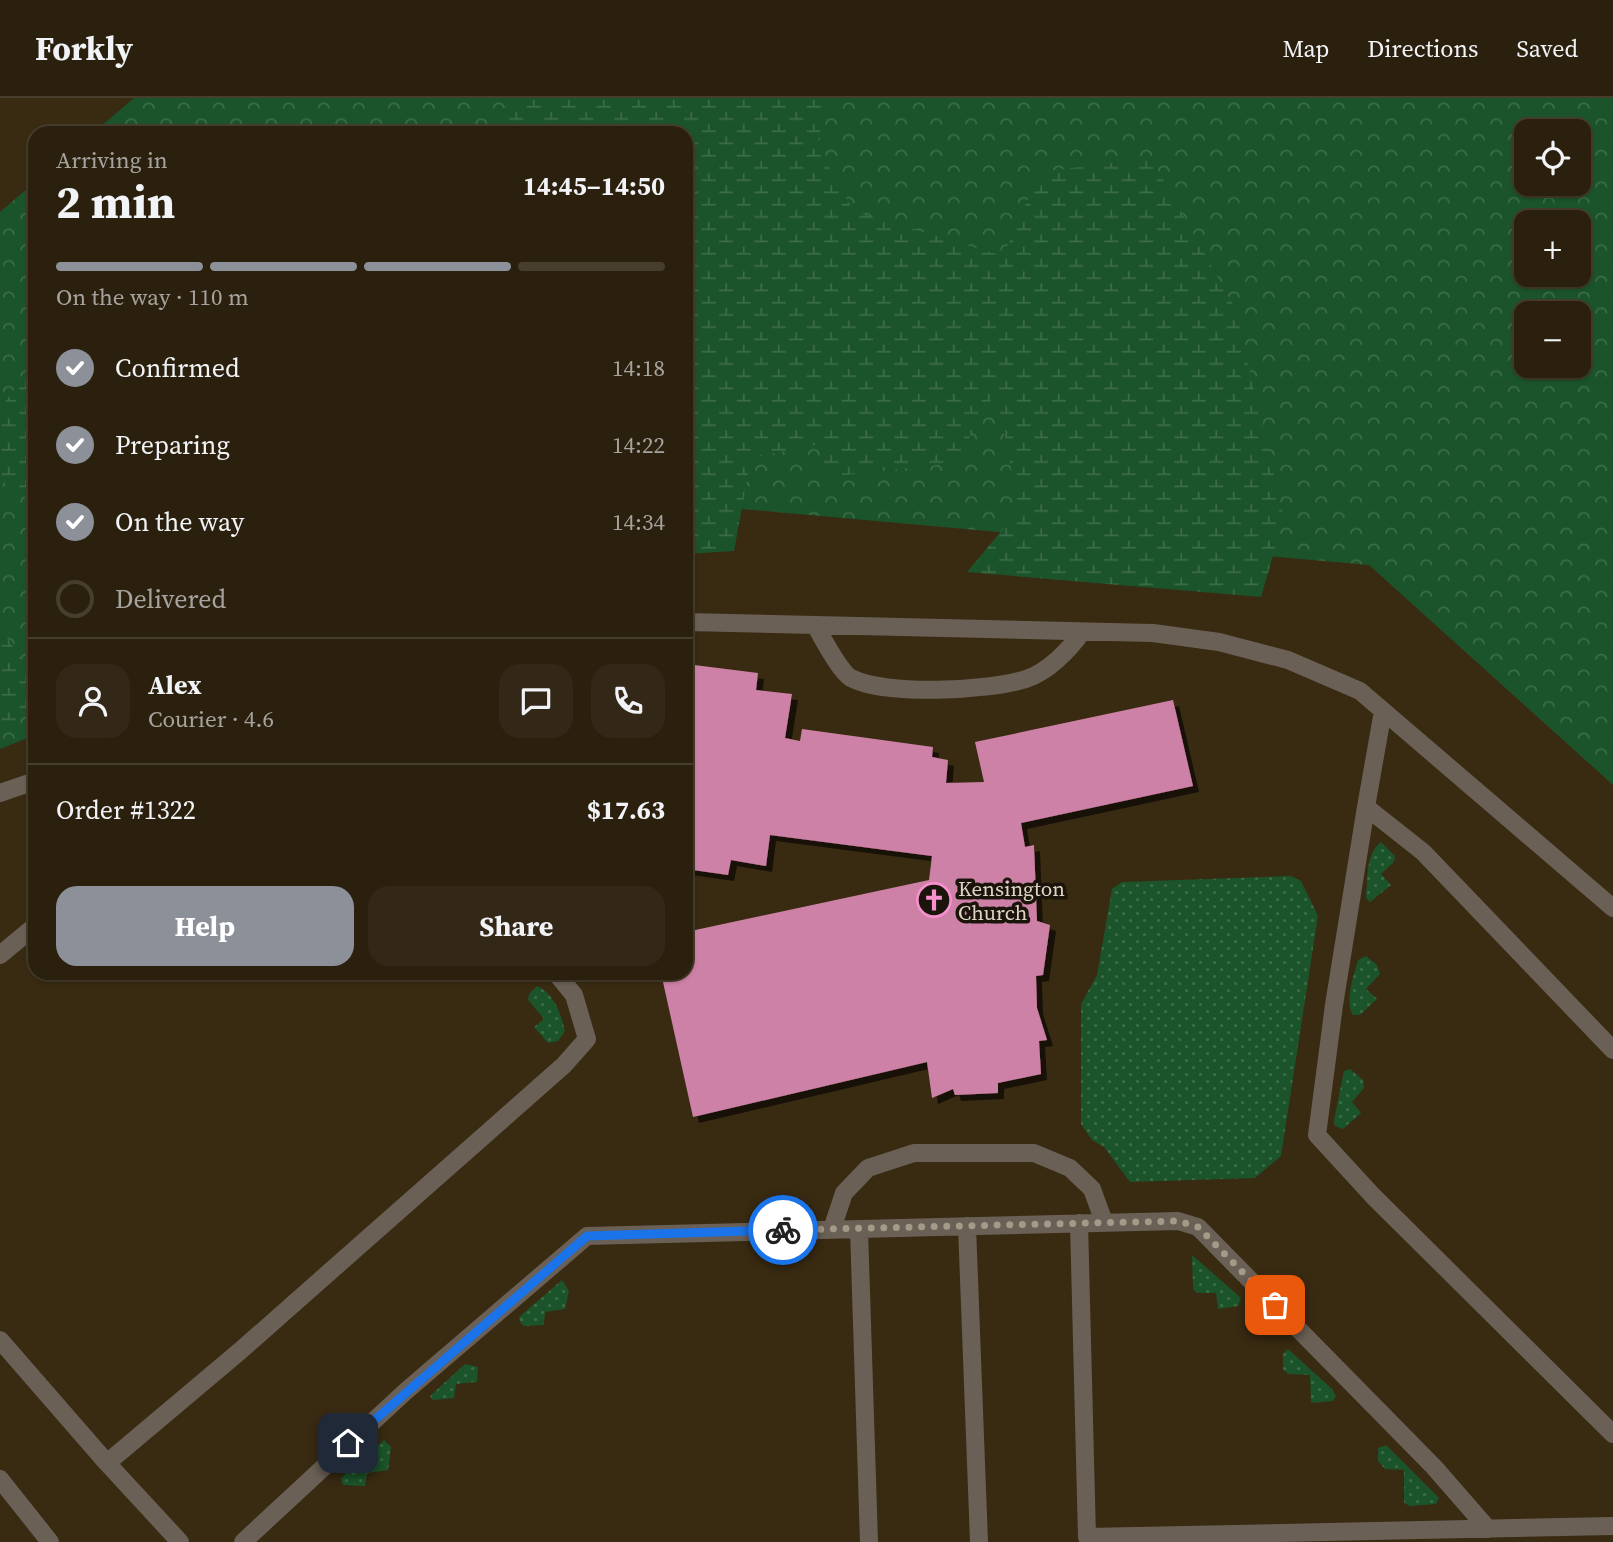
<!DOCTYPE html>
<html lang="en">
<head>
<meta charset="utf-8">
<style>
  :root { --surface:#2b200e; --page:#332817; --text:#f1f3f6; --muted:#a6a39e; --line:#473e2e; --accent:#8c9099 }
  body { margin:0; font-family:"Source Serif 4",serif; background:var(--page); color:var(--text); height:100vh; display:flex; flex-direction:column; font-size:26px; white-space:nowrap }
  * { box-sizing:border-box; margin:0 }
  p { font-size:23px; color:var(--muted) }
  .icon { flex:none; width:38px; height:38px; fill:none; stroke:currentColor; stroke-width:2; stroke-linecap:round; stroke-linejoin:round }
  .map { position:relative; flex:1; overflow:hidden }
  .sheet { position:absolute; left:28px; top:28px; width:665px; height:854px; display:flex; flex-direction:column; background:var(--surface); border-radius:21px; box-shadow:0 2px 5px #0004,0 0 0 2px var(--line) }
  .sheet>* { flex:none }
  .tools { position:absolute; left:1514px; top:21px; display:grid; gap:14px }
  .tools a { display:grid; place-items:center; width:77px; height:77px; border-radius:14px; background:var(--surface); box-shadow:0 2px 5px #0004,0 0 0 2px var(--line); font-size:35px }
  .pin { position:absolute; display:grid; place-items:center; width:60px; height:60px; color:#fff; margin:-30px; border-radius:14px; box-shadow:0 4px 10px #0006 }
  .courier { position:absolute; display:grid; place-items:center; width:70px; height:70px; margin:-35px; border:5px solid #1a73e8; border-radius:50%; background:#fff; color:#222; box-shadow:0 2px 9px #0007 }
  .summary em { font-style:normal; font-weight:700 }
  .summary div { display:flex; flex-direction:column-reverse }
  .summary { display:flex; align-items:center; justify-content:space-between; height:119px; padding:0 28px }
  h1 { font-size:46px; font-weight:700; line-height:52px }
  .bar { display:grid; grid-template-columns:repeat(4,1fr); gap:10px 7px; align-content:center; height:84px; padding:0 28px }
  .bar i { height:9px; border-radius:5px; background:var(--line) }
  .bar .current { background:var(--accent) }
  .bar p { grid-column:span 4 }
  .line { display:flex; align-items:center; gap:18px; padding:0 28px; border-top:2px solid var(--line) }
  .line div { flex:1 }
  .round { display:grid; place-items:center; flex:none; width:74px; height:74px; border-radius:21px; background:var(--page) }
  ol { padding:0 28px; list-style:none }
  li { display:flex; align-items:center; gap:21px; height:77px }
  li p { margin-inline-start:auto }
  li .icon { padding:7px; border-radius:50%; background:var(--accent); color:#fff; stroke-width:4 }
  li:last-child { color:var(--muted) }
  li i { width:38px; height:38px; border:4px solid var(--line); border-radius:50% }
  .cta { display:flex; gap:14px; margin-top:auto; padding:14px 28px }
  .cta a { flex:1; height:80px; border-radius:21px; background:var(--accent); color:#fff; font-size:28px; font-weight:700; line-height:80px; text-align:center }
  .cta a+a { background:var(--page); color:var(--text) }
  header { display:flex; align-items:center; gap:42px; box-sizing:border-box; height:98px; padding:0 35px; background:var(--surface); border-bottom:2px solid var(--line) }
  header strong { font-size:33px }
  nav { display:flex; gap:38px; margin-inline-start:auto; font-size:24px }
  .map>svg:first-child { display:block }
</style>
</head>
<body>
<header>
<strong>Forkly</strong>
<nav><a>Map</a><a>Directions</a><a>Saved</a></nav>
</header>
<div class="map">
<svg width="1613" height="1444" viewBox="0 0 1613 1444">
  <defs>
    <pattern id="grass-dots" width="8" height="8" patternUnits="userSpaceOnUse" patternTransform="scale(1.75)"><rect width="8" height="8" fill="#1b542a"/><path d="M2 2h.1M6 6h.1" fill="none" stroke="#3c6c47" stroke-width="1.8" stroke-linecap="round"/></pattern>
    <pattern id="forest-crowns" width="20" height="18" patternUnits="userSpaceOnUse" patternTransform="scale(1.75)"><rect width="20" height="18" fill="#1b542a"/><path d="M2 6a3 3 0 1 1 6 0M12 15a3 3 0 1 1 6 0" fill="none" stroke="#3c6c47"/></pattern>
    <pattern id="wetland-marsh" width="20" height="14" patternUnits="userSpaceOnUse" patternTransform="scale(1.75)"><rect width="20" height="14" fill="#1b542a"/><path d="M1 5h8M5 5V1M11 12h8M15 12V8" fill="none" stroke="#3c6c47"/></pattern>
    <filter id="shadow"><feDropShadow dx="6" dy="6" stdDeviation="0" flood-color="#0009"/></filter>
  </defs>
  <rect width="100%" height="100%" fill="#392a12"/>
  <!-- grass -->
  <path fill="url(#grass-dots)" d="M1381 744 1395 758 1394 764 1381 776 1391 787 1370 804 1366 800C1368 782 1365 756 1381 744Z
    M1291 778 1301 783 1318 818 1281 1058 1255 1080 1130 1084 1104 1049 1092 1042 1081 1026V906L1097 877 1112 791 1122 784Z
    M1366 858 1377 867 1380 876 1366 891 1377 901 1360 917H1353C1344 905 1354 876 1358 862Z
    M537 888C555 896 561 917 565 933L558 943 548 945 534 929 544 921 528 902 529 896Z
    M1350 971 1363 982 1364 990 1352 1004 1361 1015 1343 1031 1335 1028 1334 1022 1344 973Z
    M1192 1157 1241 1200 1238 1208 1218 1211 1216 1195H1197L1193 1191Z
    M562 1182 569 1193 565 1211 545 1214 544 1227 524 1228 520 1224 519 1219Z
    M1288 1251 1332 1291 1336 1298 1333 1303 1311 1305 1310 1277 1288 1276 1283 1271V1256Z
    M465 1266 478 1269 477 1284 456 1286 454 1300 433 1302 430 1298Z
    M384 1342 391 1349 388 1372 367 1375 365 1388 343 1387 341 1381 343 1378Z
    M1386 1347 1439 1400 1436 1406 1410 1408 1404 1405V1372L1385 1371 1378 1363V1350Z"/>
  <!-- forest -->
  <path fill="url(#forest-crowns)" fill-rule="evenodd" d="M134 0H1613V687L1369 467 686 406V35H93ZM1526 33H1578V86H1526ZM1526 124H1578V177H1526ZM1526 215H1578V268H1526Z
    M35 84V637L0 651V114Z"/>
  <!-- wetland -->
  <path fill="url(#wetland-marsh)" d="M512 0H829L817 46 853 113 1003 158 1040 74 1151 60 1235 210 1284 420 1261 499 967 474 1019 412 996 293 955 365 827 379 820 346 751 360 734 453 686 456V35H484Z
    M35 263V407L0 381V311Z
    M0 530 35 580V612L0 631Z"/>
  <!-- building -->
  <path fill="#ce81a6" filter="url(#shadow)" d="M686 566 758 575 756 592 792 596 785 640 800 643 802 631 933 649 932 659 948 662 946 685 984 684 975 644 1173 602 1193 688 1021 725 1025 749 1034 747 1037 823 1050 827 1043 877 1036 878 1037 910 1047 942 1039 943 1041 976 998 985V995L955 997 953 991 932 1000 927 964 693 1019 661 875H686V834L929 782 932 758 770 737 766 768 731 762 728 777 686 771Z"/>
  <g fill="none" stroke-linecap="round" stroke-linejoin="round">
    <!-- minor -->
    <path stroke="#6a6056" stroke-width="18" d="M686 524 1153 535 1219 544 1288 562 1360 593 1613 810
      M815 527C822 539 840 574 851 580 885 598 989 593 1026 581 1048 574 1069 552 1082 534
      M0 695 35 683
      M1366 709 1383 613
      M0 857 35 828
      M1613 952 1423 754 1366 709 1334 907 1317 1037 1373 1098 1613 1336
      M1079 1125 1087 1439 1613 1428
      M967 1128 979 1444
      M832 1131 844 1095 868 1070 914 1055H1034L1070 1070 1092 1091 1104 1124
      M859 1131 869 1444
      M0 1242 107 1365 180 1444
      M107 1365 240 1253 564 967 587 941 574 897 556 875
      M0 1381 50 1444
      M243 1444 406 1293 587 1138 1178 1123 1198 1129 1434 1369 1488 1431"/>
  </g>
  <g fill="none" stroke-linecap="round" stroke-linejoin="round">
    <!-- done -->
    <path stroke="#a59988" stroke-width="7" stroke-dasharray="0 12.6" d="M783 1132 1178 1123 1198 1129 1275 1207"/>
    <!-- route -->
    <path stroke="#1a73e8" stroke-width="9" d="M348 1345 587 1138 783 1132"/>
  </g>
  <!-- icons -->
  <defs>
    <g id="church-ring" transform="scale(1.75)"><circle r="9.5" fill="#1b140a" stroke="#f790ce" stroke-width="1.5"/><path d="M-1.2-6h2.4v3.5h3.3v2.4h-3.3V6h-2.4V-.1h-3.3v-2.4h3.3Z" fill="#f790ce"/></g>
  </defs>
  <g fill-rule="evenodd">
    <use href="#church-ring" x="934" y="802"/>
  </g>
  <g text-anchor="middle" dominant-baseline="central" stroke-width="7" stroke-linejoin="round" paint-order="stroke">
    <!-- poi labels -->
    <g font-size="21" fill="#dfd5c7" stroke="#1b140a" text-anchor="start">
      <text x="958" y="790">Kensington<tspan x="958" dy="24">Church</tspan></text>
    </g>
  </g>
</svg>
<div class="tools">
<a><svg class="icon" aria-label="locate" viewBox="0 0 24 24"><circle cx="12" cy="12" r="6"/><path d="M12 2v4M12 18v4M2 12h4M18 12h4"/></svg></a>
<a>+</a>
<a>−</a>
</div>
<div class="pin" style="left:1275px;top:1207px;background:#ea580c"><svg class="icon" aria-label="bag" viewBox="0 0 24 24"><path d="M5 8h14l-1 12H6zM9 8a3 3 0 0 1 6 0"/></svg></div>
<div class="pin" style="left:348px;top:1345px;background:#1f2937"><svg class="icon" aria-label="home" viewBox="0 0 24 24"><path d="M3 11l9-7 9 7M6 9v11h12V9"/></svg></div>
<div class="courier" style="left:783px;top:1132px"><svg class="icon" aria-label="bike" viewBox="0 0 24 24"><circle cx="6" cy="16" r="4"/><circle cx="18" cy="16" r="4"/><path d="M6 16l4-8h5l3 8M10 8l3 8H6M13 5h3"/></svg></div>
<section class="sheet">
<div class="summary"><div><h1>2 min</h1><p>Arriving in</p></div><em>14:45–14:50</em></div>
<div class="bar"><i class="current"></i><i class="current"></i><i class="current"></i><i></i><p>On the way · 110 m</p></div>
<ol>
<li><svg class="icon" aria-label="check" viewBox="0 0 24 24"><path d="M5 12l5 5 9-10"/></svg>Confirmed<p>14:18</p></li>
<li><svg class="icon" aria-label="check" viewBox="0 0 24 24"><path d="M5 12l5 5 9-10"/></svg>Preparing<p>14:22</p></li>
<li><svg class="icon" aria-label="check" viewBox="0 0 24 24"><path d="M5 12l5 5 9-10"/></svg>On the way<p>14:34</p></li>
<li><i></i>Delivered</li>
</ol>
<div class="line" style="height:126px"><a class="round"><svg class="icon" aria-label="person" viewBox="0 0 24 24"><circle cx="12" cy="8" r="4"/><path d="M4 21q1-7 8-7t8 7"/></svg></a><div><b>Alex</b><p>Courier · 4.6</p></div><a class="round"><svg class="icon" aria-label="chat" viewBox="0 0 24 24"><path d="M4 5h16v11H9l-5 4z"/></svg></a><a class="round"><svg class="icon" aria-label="phone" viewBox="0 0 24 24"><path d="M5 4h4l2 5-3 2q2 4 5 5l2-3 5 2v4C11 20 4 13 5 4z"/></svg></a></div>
<div class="line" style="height:91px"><div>Order #1322</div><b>$17.63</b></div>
<div class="cta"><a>Help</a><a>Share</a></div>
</section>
</div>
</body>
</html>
